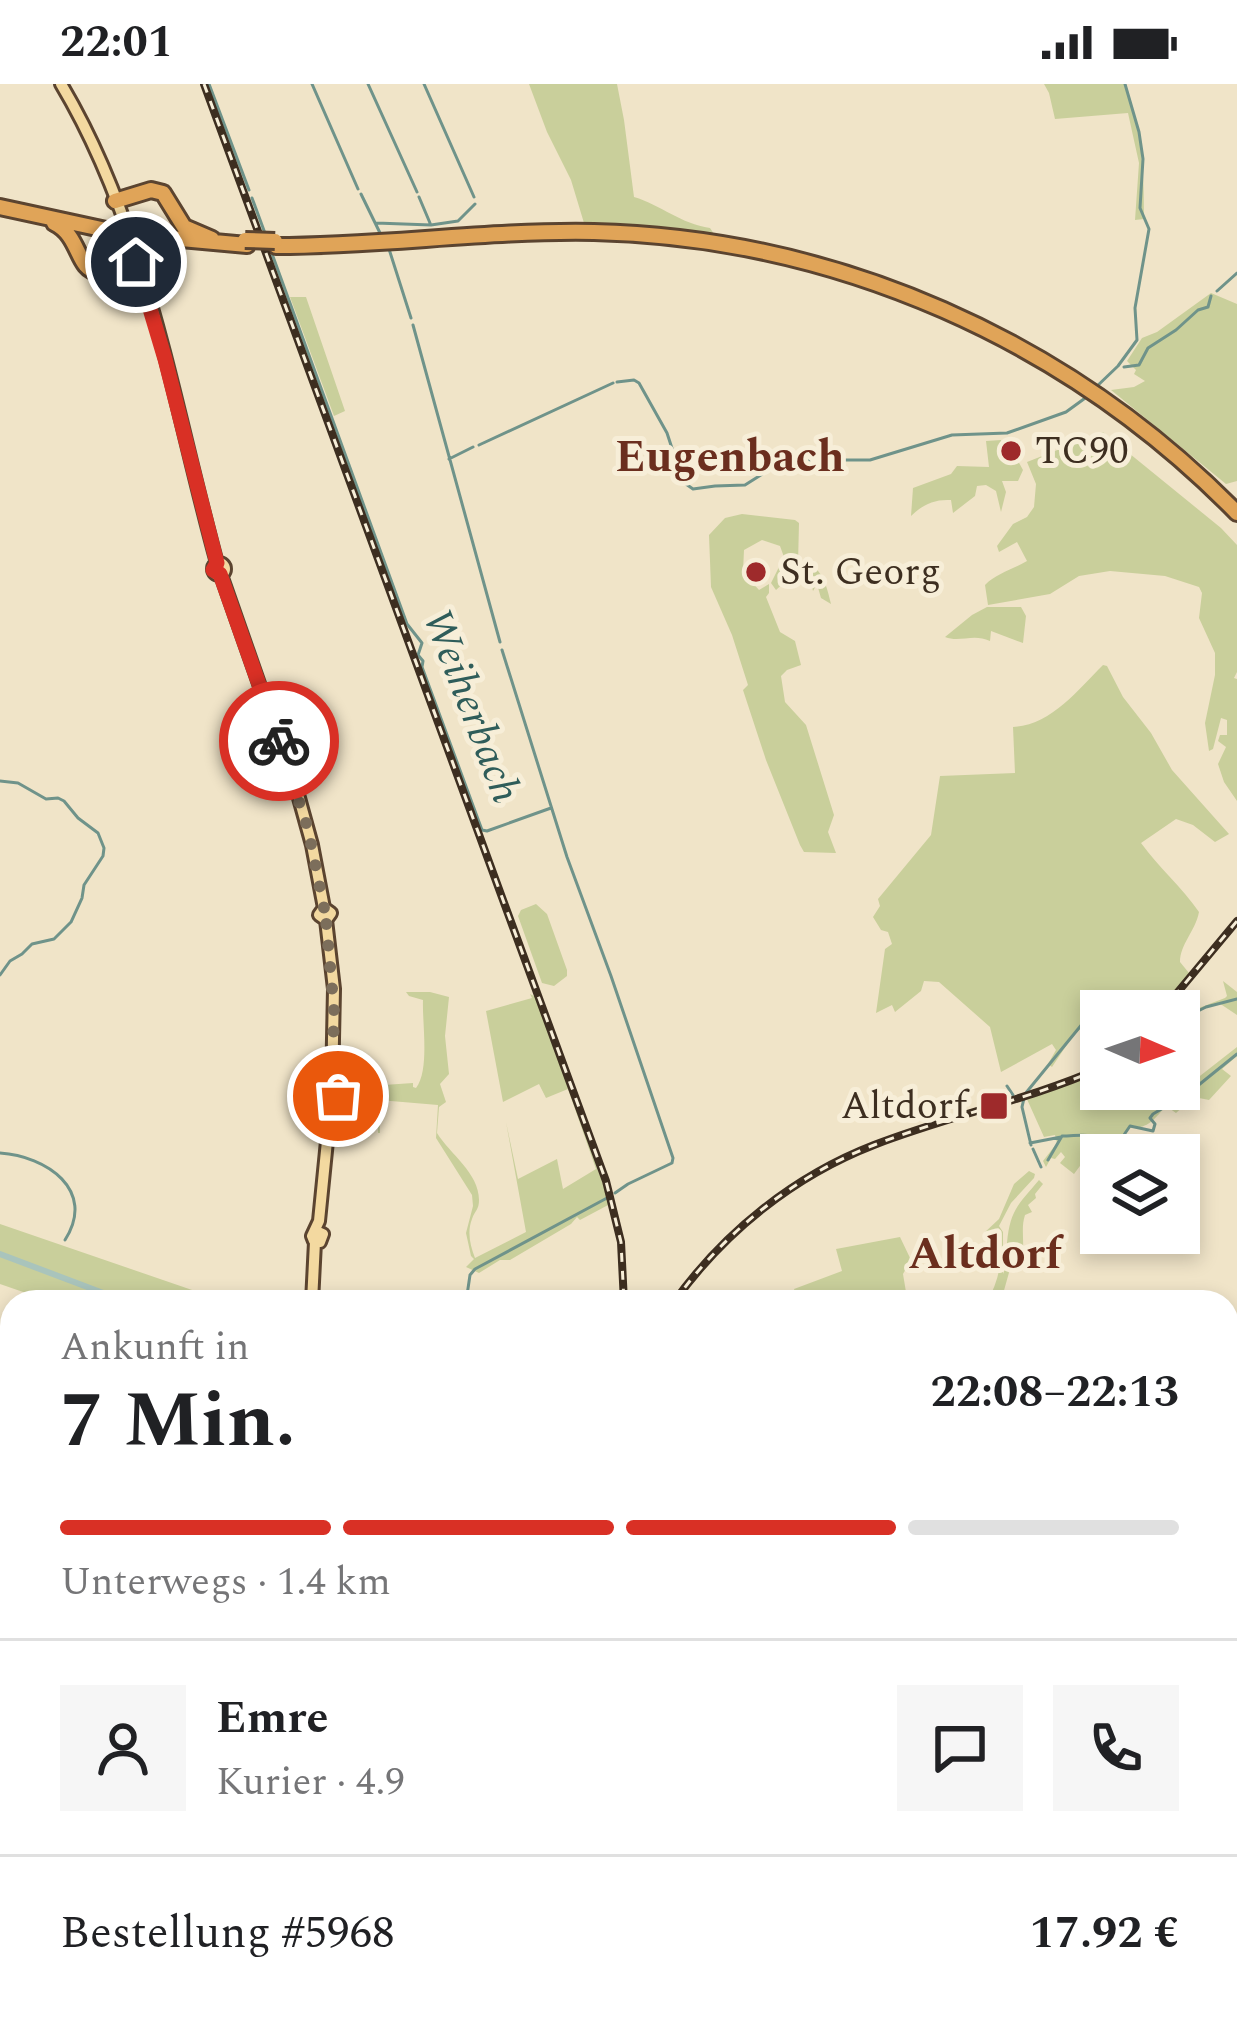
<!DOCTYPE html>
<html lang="de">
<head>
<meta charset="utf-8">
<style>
  :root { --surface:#fff; --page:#f6f6f6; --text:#202124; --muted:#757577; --line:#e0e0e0; --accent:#d93025 }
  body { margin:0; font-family:Spectral,serif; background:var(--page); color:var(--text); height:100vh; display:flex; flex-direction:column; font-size:45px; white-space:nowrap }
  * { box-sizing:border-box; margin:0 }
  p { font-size:39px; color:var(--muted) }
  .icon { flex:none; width:66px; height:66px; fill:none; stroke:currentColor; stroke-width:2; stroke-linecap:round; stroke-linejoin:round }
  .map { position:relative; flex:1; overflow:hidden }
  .panel { position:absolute; left:0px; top:1206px; width:1239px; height:747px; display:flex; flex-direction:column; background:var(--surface); border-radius:36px 36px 0 0; box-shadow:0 6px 18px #0003 }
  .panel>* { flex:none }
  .needle { width:78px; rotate:92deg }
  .tools { position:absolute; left:1080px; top:906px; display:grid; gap:24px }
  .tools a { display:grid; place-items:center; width:120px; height:120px; border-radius:0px; background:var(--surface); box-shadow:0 6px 18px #0003; font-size:60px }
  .pin { position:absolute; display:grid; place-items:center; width:102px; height:102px; color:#fff; margin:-51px; border:6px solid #fff; border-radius:50%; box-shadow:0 3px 12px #0007 }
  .courier { position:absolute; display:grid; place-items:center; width:120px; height:120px; margin:-60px; border:9px solid #d93025; border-radius:50%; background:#fff; color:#222; box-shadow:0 3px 15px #0007 }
  .summary em { font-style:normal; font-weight:700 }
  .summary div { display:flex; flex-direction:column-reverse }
  .summary { display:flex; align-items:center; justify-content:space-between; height:204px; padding:0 60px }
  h1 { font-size:78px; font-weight:700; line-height:90px }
  .bar { display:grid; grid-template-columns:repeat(4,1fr); gap:18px 12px; align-content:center; height:144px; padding:0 60px }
  .bar i { height:15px; border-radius:9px; background:var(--line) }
  .bar .selected { background:var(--accent) }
  .bar p { grid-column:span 4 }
  .line { display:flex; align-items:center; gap:30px; padding:0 60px; border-top:3px solid var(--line) }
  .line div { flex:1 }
  .round { display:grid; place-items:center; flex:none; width:126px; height:126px; border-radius:0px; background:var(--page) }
  .status { display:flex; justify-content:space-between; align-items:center; height:84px; padding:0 60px; background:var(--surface); direction:ltr }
  .status svg { height:33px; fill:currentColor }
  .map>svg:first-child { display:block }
</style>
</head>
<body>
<div class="status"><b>22:01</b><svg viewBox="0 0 49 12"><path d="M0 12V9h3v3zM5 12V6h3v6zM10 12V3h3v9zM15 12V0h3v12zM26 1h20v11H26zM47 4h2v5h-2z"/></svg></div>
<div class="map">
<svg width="1237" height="1951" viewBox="0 0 1237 1951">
  <rect width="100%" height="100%" fill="#f0e4c8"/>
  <!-- green -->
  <path fill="#c9cf9b" d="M529 0H617L624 36 634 113C661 121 681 140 710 144L714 150 655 143 584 139 571 96 547 48Z
    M1044 0H1126C1142 53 1144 81 1144 135L1135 136 1139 79 1128 29 1055 35 1049 9Z
    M1211 209 1237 220V397L1226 400 1111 306 1134 303 1145 297 1134 290 1136 286 1127 277 1142 254 1157 248Z
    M290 213H306L345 327 334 332Z
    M1103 348 1221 444 1237 461V588L1234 594 1237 595V717L1224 698 1218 680 1226 663 1218 657 1220 651H1227V636L1221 634 1213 665 1209 667 1205 639 1215 591V569L1199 534 1202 509 1199 503 1165 492 1110 487 1079 492 1050 510 988 521 985 501C997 489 1012 486 1027 477L1017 458 999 468 997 462 1013 440 1027 433 1034 423 1036 400 1027 378Z
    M1001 356 1002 359 1017 357 1018 377 1023 386 1018 397H1002L1006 408 1001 428 996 407 986 401 977 402 975 412 953 429 951 416C935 415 923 420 911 432L913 404 951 390 957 382 989 383 986 357Z
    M742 430 795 436 799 439 798 480 806 477C823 486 827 503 831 520L821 514 817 500 813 507 809 491 806 490 788 495 776 506 771 499 784 473 780 462 762 456 744 466 743 488 759 506 769 500V509L766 513 780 548 795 557 801 581 787 586 781 592 785 618 806 641 834 731 828 748 836 769 804 768 800 761 766 676 743 606 748 601 732 551 711 503 709 451 725 434Z
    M987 523H1021L1026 532 1023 559 991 547 990 557C973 549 960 559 945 553L972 531Z
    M1103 581 1107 582 1123 613 1151 649 1172 686 1229 750 1215 758 1193 741 1176 735 1141 759C1159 784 1182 803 1199 828 1195 848 1180 860 1180 878L1189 889 1198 879 1201 880 1167 922 1191 927 1225 914 1227 912 1223 897 1237 908V931L1219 919 1186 932 1179 939V927H1101V937L1090 935 1072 953 1052 983 1048 980 1056 966 1052 960 1001 988 990 943 939 898 924 897 921 907 895 928 892 921 876 929 885 865 892 860 888 848 881 846 873 833 880 822 878 815 931 751 940 692 1015 689 1013 643C1051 641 1077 607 1103 581Z
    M536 820 547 830 567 886V892L554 902 542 899 518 832 521 826Z
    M406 908H430L449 913 445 952 449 990 440 1000 446 1018 439 1023 437 1049C450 1070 479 1089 479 1116 479 1126 475 1126 472 1135 467 1148 470 1161 475 1174L526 1148 506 1038 518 1095 557 1075 563 1105 596 1085 568 1005 546 1014 539 1000 503 1018 486 927 532 914 530 910 536 913 610 1120 580 1136 577 1133 571 1140 510 1176H500L479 1189 466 1183 474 1175 471 1172 466 1149 473 1122 472 1111 436 1054 438 1021 379 1016 380 1049H378L377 1017 370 1012 373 1008 378 1010 384 1001 413 999V1003L416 1004C430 986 422 939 423 916L409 912Z
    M1237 963V972L1222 985 1231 992 1209 1016 1194 1013 1176 1029 1166 1022C1155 1034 1148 1046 1130 1043L1122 1055 1117 1071 1105 1067 1102 1068 1094 1063 1074 1090 1060 1079 1065 1073 1061 1068 1055 1075 1051 1074 1046 1083 1043 1077 1057 1059 1055 1051 1044 1053 1026 1013 1070 999 1063 997 1101 979V983L1094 987 1101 985V1005L1182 1006Z
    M1029 1087 1035 1090 1034 1094 1011 1119 999 1142 1003 1148V1190C1008 1178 1006 1171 1007 1159 1010 1126 1018 1121 1039 1096L1043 1100 1035 1110 1036 1114 1028 1121 1032 1128 1025 1131C1020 1146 1026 1160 1021 1176L1010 1185 1003 1210 997 1218H987C1000 1195 1003 1173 1001 1147L998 1144 986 1155 983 1150 999 1135 1014 1100Z
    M0 1140 227 1218H52L0 1200Z
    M900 1153 911 1176 903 1190 907 1214 900 1218H798L794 1205 842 1187 836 1165Z"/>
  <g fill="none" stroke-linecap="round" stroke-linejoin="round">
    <!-- stream -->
    <path stroke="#6f938a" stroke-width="3" d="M209 0 249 106
      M312 0 358 105
      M368 0 417 108
      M424 0 474 113
      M361 110 381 151
      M419 113 430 139
      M252 114 266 152
      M376 139 431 141 458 137 475 120
      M389 165 411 234
      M271 167 407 540 422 559 418 571 423 577 422 583 482 746 487 747 551 724
      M1217 207 1237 189
      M413 241 500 558
      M1124 283 1139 281 1148 264 1176 246 1198 226 1208 223 1211 212
      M617 298 634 296 639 299 667 349 683 398 693 405 715 402 745 401 767 387 812 376H870L952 351 1007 349 1066 328 1088 312
      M1094 305 1118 282 1137 256 1135 224 1149 145 1140 124 1143 75 1139 48 1125 0
      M479 361 613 299
      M449 375 473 363
      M502 566 567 773 611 892 673 1074 672 1079 628 1100 615 1109
      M0 697 18 699 46 715 58 714 64 717 78 734 98 749 104 764 103 772 84 801 82 814 71 838 54 855 32 860 22 870 10 877 0 891
      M1152 927 1163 922 1194 929 1206 923 1237 915
      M1007 1002 1013 1011
      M1030 1059 1061 1053
      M1031 1061 1022 1023 1025 1010 1083 939 1090 934 1101 936
      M1033 1065 1041 1083
      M0 1069C46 1072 97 1106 65 1156
      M1048 1076 1062 1052C1081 1052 1095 1046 1105 1064L1113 1067 1130 1042 1153 1047 1155 1040 1150 1034 1153 1030 1190 1008 1237 970
      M466 1218 470 1191 475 1185 607 1114
      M0 1299 12 1283
      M0 1417 12 1445
      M12 1463V1485
      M0 1917 12 1921
      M54 1941 64 1951
      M425 1941 427 1947
      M118 1951V1941"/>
    <!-- canal -->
    <path stroke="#a9c4bc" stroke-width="6" d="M0 1170 127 1218"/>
    <!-- major casing -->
    <g stroke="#5b4430" stroke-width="16">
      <path id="major" d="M61 0C147 144 173 319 217 479
        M213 485a6 6 0 1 1 12 0a6 6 0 1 1-12 0Z
        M221 491 299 714 312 761 324 824
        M326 836 331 829 324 824 319 831 326 836 334 905 332 1005
        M316 1147 323 1150 320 1158 314 1157 312 1152 319 1137 331 1017 338 1012 332 1005 325 1010 331 1017
        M312 1218 315 1158
        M1227 1610 1232 1617 1227 1622
        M1227 1680 1237 1708
        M1227 1910 1237 1906
        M502 1941 507 1951
        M736 1941 740 1951
        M1178 1941 1181 1951
        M337 1951V1941
        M567 1951 587 1945 606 1951
        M1063 1951 1106 1941"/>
    </g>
    <!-- highway casing -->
    <g stroke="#5b4430" stroke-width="20">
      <path id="highway" d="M115 117 151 106 163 109 184 143 212 155
        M0 123 120 149
        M54 139C81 152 76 186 98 188 110 189 125 181 136 178
        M137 151 247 161
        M276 162C382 162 488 146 594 148 837 154 1068 256 1237 429"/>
    </g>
    <!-- major -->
    <use href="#major" stroke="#f3d9a0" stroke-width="10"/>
    <!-- highway -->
    <use href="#highway" stroke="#e0a458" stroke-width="14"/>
    <!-- rail casing -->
    <g stroke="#3d2e20" stroke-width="8">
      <path id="rail" d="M204 0 606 1097 621 1158 624 1218
        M1162 927 1237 837
        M674 1218C724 1148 794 1092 874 1061 949 1032 1028 1016 1101 984
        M0 1874 12 1869
        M662 1941 666 1951"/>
    </g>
    <!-- rail -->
    <use href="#rail" stroke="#f7eed8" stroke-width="3" stroke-dasharray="9" stroke-linecap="butt"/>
    <!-- highway-bridge casing -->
    <g stroke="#5b4430" stroke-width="20" stroke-linecap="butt">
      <path id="highway-bridge" d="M119 144 138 147
        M245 156 275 157"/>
    </g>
    <!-- highway-bridge -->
    <use href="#highway-bridge" stroke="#e0a458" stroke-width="14"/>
  </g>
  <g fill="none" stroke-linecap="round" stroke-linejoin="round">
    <!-- done -->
    <path stroke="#7c6e5b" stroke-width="12" stroke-dasharray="0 21.6" d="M279 657 308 745 324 824 331 829 326 836 334 927 332 1005 338 1012"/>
    <!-- route -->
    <path stroke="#d93025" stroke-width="15" d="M136 178 165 275 217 479 213 486 220 490 279 657"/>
  </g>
  <!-- markers -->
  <g fill="#9e2a2b" stroke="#f7eed8" stroke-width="4.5">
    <circle cx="1011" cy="367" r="12"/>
    <circle cx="756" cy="488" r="12"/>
    <rect x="979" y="1007" width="30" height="30" rx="6"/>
  </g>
  <g text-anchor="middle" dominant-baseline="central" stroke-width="10" stroke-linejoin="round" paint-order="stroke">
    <!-- poi labels -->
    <g font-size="39" fill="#3d2e20" stroke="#f7eed8" text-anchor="start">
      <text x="1035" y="367">TC90</text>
      <text x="780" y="488">St. Georg</text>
      <text x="967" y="1022" text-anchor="end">Altdorf</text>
    </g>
    <!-- water labels -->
    <g font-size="42" font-style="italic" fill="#2f5d5a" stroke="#f7eed8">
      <text transform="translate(471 622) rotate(69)">Weiherbach</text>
    </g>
    <!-- quarter labels -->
    <g font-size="45" font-weight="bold" fill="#6b2e1e" stroke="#f7eed8">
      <text x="730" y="373">Eugenbach</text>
      <text x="985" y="1170">Altdorf</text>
    </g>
  </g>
</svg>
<div class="tools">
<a><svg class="needle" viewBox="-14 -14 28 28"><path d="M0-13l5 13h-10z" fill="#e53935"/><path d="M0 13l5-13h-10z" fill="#757577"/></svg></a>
<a><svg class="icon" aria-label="layers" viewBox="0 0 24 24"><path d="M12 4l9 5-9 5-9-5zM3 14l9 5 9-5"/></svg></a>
</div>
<div class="pin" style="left:338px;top:1012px;background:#ea580c"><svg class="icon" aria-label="bag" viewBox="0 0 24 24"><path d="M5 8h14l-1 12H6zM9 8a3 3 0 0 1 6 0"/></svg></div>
<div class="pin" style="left:136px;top:178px;background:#1f2937"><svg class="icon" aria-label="home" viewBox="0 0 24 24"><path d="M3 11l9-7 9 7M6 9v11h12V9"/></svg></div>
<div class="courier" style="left:279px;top:657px"><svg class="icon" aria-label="bike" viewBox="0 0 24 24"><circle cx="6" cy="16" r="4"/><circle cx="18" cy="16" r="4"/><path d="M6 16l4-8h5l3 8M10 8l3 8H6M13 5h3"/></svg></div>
<section class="panel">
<div class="summary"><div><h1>7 Min.</h1><p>Ankunft in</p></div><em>22:08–22:13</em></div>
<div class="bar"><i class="selected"></i><i class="selected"></i><i class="selected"></i><i></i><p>Unterwegs · 1.4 km</p></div>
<div class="line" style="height:216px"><a class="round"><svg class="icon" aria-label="person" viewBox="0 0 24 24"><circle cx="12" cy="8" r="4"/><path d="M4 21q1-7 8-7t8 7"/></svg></a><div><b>Emre</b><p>Kurier · 4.9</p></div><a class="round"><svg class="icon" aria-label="chat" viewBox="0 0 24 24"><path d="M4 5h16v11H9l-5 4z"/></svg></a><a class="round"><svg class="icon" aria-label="phone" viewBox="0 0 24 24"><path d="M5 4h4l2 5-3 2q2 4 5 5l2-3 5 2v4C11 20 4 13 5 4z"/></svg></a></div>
<div class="line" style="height:156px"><div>Bestellung #5968</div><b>17.92 €</b></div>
</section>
</div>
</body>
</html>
